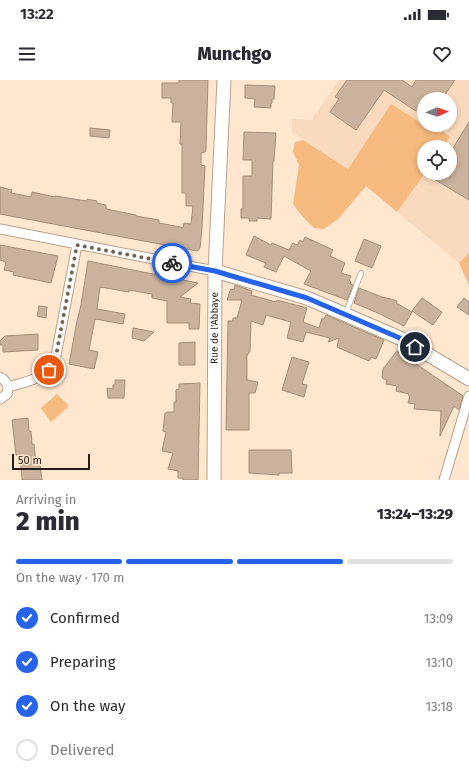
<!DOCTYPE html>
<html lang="en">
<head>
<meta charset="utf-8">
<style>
  :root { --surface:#fff; --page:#f2f2f3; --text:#2b2b33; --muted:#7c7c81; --line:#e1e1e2; --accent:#2563eb }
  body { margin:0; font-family:"Fira Sans",sans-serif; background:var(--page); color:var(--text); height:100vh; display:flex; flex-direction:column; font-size:15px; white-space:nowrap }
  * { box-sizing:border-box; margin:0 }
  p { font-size:13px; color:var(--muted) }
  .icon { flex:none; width:22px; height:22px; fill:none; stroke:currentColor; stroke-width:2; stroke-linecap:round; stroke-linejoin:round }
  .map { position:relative; height:400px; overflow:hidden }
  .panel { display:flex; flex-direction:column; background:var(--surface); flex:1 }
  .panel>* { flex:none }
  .needle { width:26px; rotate:88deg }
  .tools { position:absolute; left:417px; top:12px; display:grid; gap:8px }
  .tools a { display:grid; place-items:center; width:40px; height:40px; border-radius:50%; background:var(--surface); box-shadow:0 2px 6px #0003; font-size:20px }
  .scale { position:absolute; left:12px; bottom:10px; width:78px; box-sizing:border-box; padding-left:4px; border:2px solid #251c13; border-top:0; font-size:11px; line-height:14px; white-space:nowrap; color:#251c13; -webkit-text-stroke:3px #ffe6cf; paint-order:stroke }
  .pin { position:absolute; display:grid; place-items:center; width:34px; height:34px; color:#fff; margin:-17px; border:2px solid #fff; border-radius:50%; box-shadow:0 1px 4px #0007 }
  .courier { position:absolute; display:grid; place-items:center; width:40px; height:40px; margin:-20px; border:3px solid #2563eb; border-radius:50%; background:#fff; color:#222; box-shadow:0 1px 5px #0007 }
  .summary em { font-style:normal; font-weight:800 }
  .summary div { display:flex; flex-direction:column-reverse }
  .summary { display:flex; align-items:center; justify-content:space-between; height:68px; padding:0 16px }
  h1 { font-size:26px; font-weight:800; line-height:30px }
  .bar { display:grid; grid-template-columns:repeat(4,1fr); gap:6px 4px; align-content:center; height:48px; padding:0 16px }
  .bar i { height:5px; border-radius:3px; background:var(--line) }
  .bar .current { background:var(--accent) }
  .bar p { grid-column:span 4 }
  ol { padding:0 16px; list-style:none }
  li { display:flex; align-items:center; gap:12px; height:44px }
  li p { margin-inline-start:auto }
  li .icon { padding:4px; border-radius:50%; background:var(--accent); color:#fff; stroke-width:4 }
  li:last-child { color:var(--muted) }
  li i { width:22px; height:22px; border:2px solid var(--line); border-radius:50% }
  .status { display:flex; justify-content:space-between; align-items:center; height:28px; padding:0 20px; background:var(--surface); direction:ltr }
  .status svg { height:11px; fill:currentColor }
  header { display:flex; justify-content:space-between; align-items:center; height:52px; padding:0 16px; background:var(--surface); font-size:18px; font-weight:800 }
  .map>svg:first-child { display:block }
</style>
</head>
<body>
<div class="status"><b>13:22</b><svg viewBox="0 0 49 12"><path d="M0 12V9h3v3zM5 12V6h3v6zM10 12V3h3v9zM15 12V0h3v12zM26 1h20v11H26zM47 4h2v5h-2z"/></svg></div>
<header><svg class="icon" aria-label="menu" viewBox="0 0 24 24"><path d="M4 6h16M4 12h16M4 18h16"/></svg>Munchgo<svg class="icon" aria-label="heart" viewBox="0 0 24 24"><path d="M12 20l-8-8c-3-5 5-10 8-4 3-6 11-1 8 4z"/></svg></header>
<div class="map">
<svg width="469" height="400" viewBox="0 0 469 400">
  <rect width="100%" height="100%" fill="#ffe6cf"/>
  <!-- built -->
  <path fill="#f9dabe" d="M340 0H469V173L459 183 397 132 425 93H450V67H443L450 57 436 45H450V19H424V45L392 25 348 89 292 52V39L313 40V37Z"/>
  <!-- green -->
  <path fill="#f6b97e" d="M391 24 424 45 427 46V45H436L450 57 443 67H424L425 93 397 132 366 106 338 139 324 149 314 148 302 136 293 124 299 85 293 72 295 62 303 60 348 89Z
    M469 173V205L459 183Z
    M57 314 69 326 51 342 41 328Z"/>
  <!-- building -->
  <path fill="#cab29c" stroke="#a48d78" d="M179 0H208L206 69 205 72 201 73V85L205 86 202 148 200 168 197 171 0 134V107L12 110 11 113 31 117 32 112 55 117V116L87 121V119L97 121V123L106 125V129L136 135V136L159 140V143L180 147 183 148 184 143 191 144 193 126H186V113H182V64H180L181 42H172L173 23H171V18H162V3H179Z
    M347 0H402L412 7 416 0H455L442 19H424L416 31 384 10 356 50 330 32 339 19 335 17Z
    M245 5 275 6 274 19H272V23H271V28L254 27 255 19 245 18Z
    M469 42V120L434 99 438 93H450V73Z
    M90 48 110 50 109 58 90 56Z
    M244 52 276 53 274 81H273L271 139 257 138V141H249V138H241V129H243V96H252V80H243Z
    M254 156 271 165 272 163 289 170 293 163 297 165 300 160 303 162 305 157 333 170 330 176 345 183 341 193 351 196 349 200 351 202 350 204 353 205 347 220 304 204 311 191 284 176 276 192 264 187 266 183 246 175Z
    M364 159 381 166 372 188 355 181Z
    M0 165 58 176 51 203 13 195 14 192 4 190 6 182 0 180Z
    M88 181 198 203 180 217 191 219 190 223 200 224 199 249H189V243H167V221L152 218V214L129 210V212L100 207 97 229 125 234 123 244 95 239 89 270 98 272 94 289 69 284 77 241 81 225Z
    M235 205 252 211 251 215 276 222 277 220 307 228 303 242 319 248 322 238 324 239 326 235 384 260 376 279 371 277 369 281 337 267 339 258 328 262 330 258 306 252 303 262 287 258 291 242 266 235 263 245 251 241 250 272 247 275V300L258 302 255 313H249V350H226L228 241H233V238H237L242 220H227L230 211 231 209 234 210Z
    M359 208 382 217 391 219 397 221 396 223 412 232 404 246 378 233 354 223Z
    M422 218 442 232 433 245 412 231Z
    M464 218 469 222V235L457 227Z
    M39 226 47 227 46 238 37 236Z
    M133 248 144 250 154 252 144 261 132 258Z
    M38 254V270L3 272V265H0V261L5 256Z
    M195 262V285H179V263Z
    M397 271 463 316 459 330 454 326 440 356 441 331 414 329 415 324 408 323 410 316 408 315 409 314 396 311 397 306 386 304 387 300 382 298 383 289Z
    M292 277 309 282 302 304 307 305 304 317 282 310Z
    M115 300H125L124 318H108L107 308 113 309V305H115Z
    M200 303 198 400H183V398H178V391L168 389 173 373 162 371 166 352 163 351 165 333H167V332H174V322H176V310L179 309V304Z
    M28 338 29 351H31L32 364H34L36 384H40L42 400H22L20 375H16L12 340Z
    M249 370H291L292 393H279V395L249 393Z"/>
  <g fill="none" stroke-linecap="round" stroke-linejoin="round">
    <!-- lane casing -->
    <g stroke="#b9a28c" stroke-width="6">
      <path id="lane" d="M346 233 361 193"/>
    </g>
    <!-- street casing -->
    <g stroke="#b9a28c" stroke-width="11">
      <path id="street" d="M0 149 215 191
        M0 297C7 301 9 306 7 314L0 319
        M8 307C28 301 43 300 55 281L77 165
        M444 400 469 316"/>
    </g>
    <!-- secondary casing -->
    <g stroke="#b9a28c" stroke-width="15">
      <g id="secondary">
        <path d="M215 191 307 218 402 259 469 299"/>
        <path id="s1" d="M214 400 215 191 224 0"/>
      </g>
    </g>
    <!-- lane -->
    <use href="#lane" stroke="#fff" stroke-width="4.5"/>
    <!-- street -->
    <use href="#street" stroke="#fff" stroke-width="9"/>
    <!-- secondary -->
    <use href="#secondary" stroke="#fff" stroke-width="13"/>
  </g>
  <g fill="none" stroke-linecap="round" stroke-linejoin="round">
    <!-- done -->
    <path stroke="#716355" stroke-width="4" stroke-dasharray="0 7.2" d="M49 290 55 281 77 165 172 183"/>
    <!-- route -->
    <path stroke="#2563eb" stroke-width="5" d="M172 183 215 191 307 218 402 259 415 267"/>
  </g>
  <g text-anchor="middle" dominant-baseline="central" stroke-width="3" stroke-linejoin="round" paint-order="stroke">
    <!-- street labels -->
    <g font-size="10" fill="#251c13" stroke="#ffe6cf">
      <text stroke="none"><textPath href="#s1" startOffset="152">Rue de l'Abbaye</textPath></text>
    </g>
  </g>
</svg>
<div class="tools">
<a><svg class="needle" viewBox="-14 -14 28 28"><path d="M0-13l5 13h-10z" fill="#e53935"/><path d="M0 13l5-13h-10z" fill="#7c7c81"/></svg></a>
<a><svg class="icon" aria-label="locate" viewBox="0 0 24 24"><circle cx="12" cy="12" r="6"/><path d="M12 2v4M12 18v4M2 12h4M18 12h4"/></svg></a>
</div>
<div class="scale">50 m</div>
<div class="pin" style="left:49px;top:290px;background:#ea580c"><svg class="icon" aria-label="bag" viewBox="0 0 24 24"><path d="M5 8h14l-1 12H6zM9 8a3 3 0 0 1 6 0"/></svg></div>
<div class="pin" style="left:415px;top:267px;background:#1f2937"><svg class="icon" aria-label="home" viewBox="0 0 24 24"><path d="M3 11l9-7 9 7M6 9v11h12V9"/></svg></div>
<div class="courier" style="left:172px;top:183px"><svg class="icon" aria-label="bike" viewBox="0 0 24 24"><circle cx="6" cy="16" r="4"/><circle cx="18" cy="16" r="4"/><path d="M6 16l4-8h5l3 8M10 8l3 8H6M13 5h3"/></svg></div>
</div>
<section class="panel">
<div class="summary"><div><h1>2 min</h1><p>Arriving in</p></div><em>13:24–13:29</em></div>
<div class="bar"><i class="current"></i><i class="current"></i><i class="current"></i><i></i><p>On the way · 170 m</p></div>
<ol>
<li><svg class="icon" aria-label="check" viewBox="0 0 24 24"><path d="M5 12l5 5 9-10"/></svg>Confirmed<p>13:09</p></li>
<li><svg class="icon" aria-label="check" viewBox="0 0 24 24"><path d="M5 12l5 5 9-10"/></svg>Preparing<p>13:10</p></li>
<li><svg class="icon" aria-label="check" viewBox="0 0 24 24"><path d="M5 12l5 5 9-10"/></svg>On the way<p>13:18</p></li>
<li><i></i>Delivered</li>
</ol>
</section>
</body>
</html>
